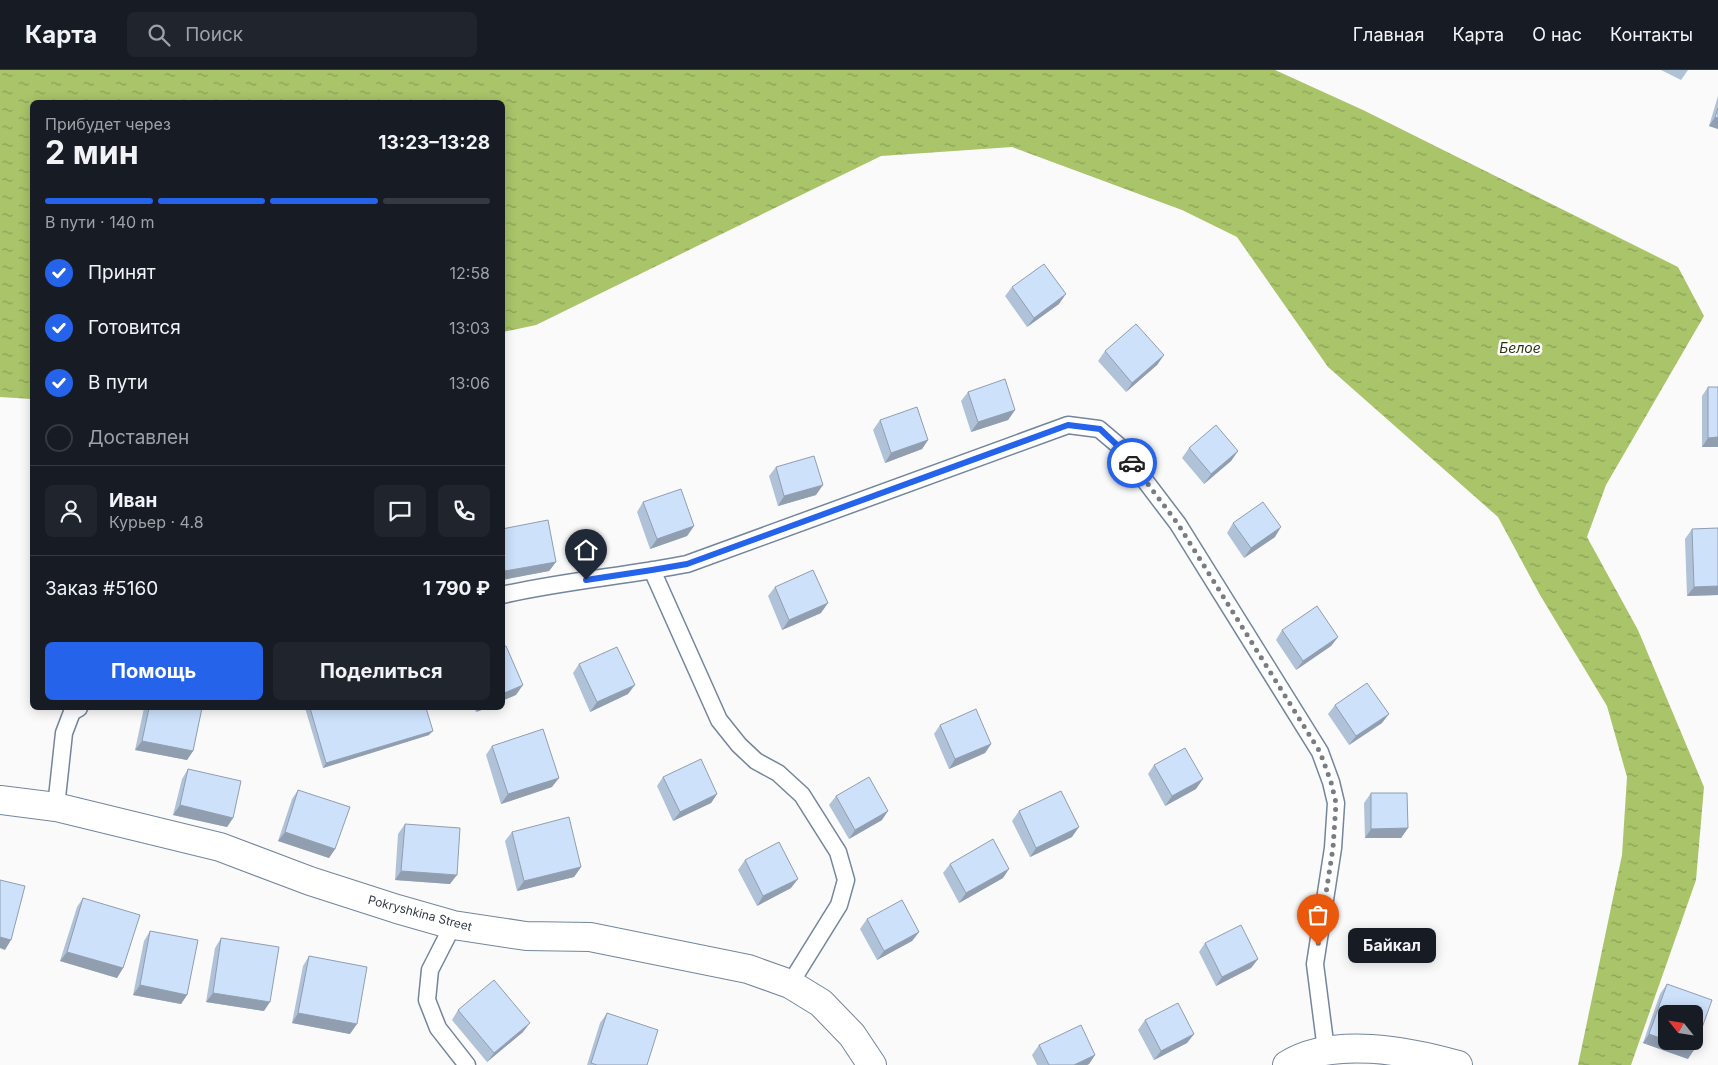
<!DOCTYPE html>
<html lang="ru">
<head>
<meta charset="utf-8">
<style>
  :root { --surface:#171b24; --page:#20242c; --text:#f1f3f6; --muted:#9ea1a6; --line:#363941; --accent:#2563eb }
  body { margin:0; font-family:Inter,sans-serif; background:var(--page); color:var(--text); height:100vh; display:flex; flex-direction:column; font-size:19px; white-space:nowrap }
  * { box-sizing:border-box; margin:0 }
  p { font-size:16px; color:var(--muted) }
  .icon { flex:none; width:28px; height:28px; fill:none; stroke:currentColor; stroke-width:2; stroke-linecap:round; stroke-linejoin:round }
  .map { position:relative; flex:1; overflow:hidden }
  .panel { position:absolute; left:30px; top:30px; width:475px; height:610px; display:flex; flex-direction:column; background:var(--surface); border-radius:8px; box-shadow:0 2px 12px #0003 }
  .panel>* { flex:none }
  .needle { width:32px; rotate:300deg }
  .tools { position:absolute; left:1658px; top:935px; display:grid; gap:10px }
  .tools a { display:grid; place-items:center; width:45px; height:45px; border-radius:8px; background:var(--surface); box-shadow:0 2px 12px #0003; font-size:25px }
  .pin { position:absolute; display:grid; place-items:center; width:42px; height:42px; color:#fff; margin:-51px -21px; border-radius:50% 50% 50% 0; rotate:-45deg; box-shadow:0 0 5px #0007 }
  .pin .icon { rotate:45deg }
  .courier { position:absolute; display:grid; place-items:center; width:50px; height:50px; margin:-25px; border:4px solid #2563eb; border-radius:50%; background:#fff; color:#222; box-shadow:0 1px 6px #0007 }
  .bubble { position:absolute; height:35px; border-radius:8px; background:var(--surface); box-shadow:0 2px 12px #0003; font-size:16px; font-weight:700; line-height:35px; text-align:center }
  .head em { font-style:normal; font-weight:700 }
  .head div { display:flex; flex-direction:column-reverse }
  .head { display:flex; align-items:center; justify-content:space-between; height:85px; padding:0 15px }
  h1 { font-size:32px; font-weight:700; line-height:38px }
  .bar { display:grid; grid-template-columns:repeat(4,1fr); gap:8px 5px; align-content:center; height:60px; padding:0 15px }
  .bar i { height:6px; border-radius:4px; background:var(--line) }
  .bar .current { background:var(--accent) }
  .bar p { grid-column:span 4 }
  .line { display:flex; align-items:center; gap:12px; padding:0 15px; border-top:1px solid var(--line) }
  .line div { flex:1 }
  .round { display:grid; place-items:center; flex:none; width:52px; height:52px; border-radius:8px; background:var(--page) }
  ol { padding:0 15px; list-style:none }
  li { display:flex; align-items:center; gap:15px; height:55px }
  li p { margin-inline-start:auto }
  li .icon { padding:5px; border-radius:50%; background:var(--accent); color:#fff; stroke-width:4 }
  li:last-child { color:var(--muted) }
  li i { width:28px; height:28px; border:2px solid var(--line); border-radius:50% }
  .cta { display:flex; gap:10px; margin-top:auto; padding:10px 15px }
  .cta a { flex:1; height:58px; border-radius:8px; background:var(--accent); color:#fff; font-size:20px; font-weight:700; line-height:58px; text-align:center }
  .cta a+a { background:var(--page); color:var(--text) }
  header { display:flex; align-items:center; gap:30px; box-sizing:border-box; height:70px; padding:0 25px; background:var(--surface); border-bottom:1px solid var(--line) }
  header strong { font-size:24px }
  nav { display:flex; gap:28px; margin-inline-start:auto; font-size:18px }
  .search { width:350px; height:45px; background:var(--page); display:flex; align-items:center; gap:12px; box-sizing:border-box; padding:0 18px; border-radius:8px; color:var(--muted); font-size:19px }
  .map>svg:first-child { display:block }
</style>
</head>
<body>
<header>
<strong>Карта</strong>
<div class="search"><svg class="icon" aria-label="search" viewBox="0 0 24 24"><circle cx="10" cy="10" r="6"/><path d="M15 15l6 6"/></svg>Поиск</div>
<nav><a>Главная</a><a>Карта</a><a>О нас</a><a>Контакты</a></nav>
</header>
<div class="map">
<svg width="1718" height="995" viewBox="0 0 1718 995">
  <defs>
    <pattern id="water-ripples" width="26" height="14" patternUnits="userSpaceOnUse" patternTransform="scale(1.25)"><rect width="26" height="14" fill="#a9c469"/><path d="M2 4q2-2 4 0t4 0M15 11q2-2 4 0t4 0" fill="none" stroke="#8aa058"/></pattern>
  </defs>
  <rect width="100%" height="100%" fill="#fafafa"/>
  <!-- water -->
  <path fill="url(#water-ripples)" d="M0 0H1275L1363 40 1678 197 1704 246 1606 415 1587 467 1638 560 1704 717 1696 810 1631 995H1578L1622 785 1627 707 1607 636 1540 525 1498 447 1328 297 1237 167 1182 140 1012 77 881 86 536 255 503 262 502 32H32V329L0 327Z"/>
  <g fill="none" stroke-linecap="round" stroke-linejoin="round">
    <!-- service casing -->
    <g stroke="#73869c" stroke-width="19">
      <path id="service" d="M652 500 719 650 739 675 756 691 778 703 802 725 838 782 846 810 839 835 790 914
        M502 525C563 511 626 506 687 494L1068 355 1099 359 1118 375 1178 454 1320 682 1331 712 1336 733 1333 778 1315 894 1326 980
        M56 737 64 663 72 642 79 638
        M453 855 430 900 427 930 438 958 467 995"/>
    </g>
    <!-- tertiary casing -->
    <g stroke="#73869c" stroke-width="30">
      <path id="tertiary" d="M0 730 56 737 220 777 310 811 397 839 453 855 526 866 590 867 748 899 790 914 821 933 852 965 872 995
        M1287 995C1332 966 1409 981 1458 995"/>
    </g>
    <!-- service -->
    <use href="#service" stroke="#fff" stroke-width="16"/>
    <!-- tertiary -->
    <use href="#tertiary" stroke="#fff" stroke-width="28"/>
  </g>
  <!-- wall -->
  <path fill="#b0c2d8" d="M1661 0H1688L1681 10Z
    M1718 26V59L1709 56Z
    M1012 217 1059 234 1027 257 1005 226Z
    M1105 281 1164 285 1157 295 1126 322 1098 291Z
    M1708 317 1718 377H1702V326Z
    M968 322 1015 340 1008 350 971 362 961 331Z
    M880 350 928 370 922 379 885 393 873 360Z
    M1189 378 1238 381 1231 391 1204 414 1182 388Z
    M776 397 816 425 778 436 769 406Z
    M643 432 694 456 687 466 650 479 637 442Z
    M1233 453 1275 467 1244 488 1227 463Z
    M1718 458V525L1687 526 1685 469 1692 459Z
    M502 459 556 492 549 501 502 510Z
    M775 517 821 543 782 560 768 526Z
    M1282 560 1338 567 1331 576 1296 600 1276 570Z
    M579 594 628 624 590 642 573 603Z
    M1335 635 1382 653 1349 675 1328 644Z
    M144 638H202L193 681 187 690 135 680Z
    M305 638H426L429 665 323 698Z
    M474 638H487L476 642Z
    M940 655 991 674 985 683 949 699 934 664Z
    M492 676 552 717 501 734 486 685Z
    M1154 695 1196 719 1165 736 1148 704Z
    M188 699 233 748 227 757 173 745 182 709Z
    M663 707 717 724 711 733 673 751 657 716Z
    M298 720 335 779 329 788 278 771 292 729Z
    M1371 723 1408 758 1401 768H1365L1364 733Z
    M836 726 882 750 849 769 829 735Z
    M1019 741 1072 767 1030 787 1012 751Z
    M405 754 450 814 395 810 398 764Z
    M512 762 581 797 574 807 517 821 505 771Z
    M745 790 791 818 757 836 738 800Z
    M950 794 1003 808 959 833 943 803Z
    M83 828 123 898 117 908 60 891 77 837Z
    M867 849 919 862 912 871 877 890 860 859Z
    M150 861 187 925 181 934 133 925 144 871Z
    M221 868 264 941 206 932 215 878Z
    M1205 873 1258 889 1251 898 1216 916 1199 882Z
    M309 886 350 964 292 953 303 896Z
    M1667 914 1688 989 1643 973 1660 924Z
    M458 940 523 962 487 992 452 950Z
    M607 943 647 995H587L600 953Z
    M1145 950 1194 964 1187 973 1154 990 1138 960Z
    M1039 975 1095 985 1089 994 1087 995H1037L1032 985Z"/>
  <!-- shaded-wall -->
  <path fill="#909eb0" d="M1715 47 1718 48V59L1709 56Z
    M1066 224 1059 234 1027 257 1034 248Z
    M1164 285 1157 295 1126 322 1132 313Z
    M1015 340 1008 350 971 362 978 352Z
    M1718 367V377H1702L1708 368Z
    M928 370 922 379 885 393 891 383Z
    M1238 381 1231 391 1204 414 1211 404Z
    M823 415 816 425 778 436 784 426Z
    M694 456 687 466 650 479 657 469Z
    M1281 457 1275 467 1244 488 1251 478Z
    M556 492 549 501 502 510V505L505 501Z
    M1718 516V525L1687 526 1694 517Z
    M828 533 821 543 782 560 789 550Z
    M1338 567 1331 576 1296 600 1303 591Z
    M523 615 516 625 502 631V624Z
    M635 615 628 624 590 642 597 632Z
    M480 638H487L476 642Z
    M1389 644 1382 653 1349 675 1356 666Z
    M433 661 429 665 323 698 326 693Z
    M142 671 193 681 187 690 135 680Z
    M991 674 985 683 949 699 955 689Z
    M559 708 552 717 501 734 508 724Z
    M1203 709 1196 719 1165 736 1172 726Z
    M717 724 711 733 673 751 680 742Z
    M180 735 233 748 227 757 173 745Z
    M888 741 882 750 849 769 855 760Z
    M1079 757 1072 767 1030 787 1036 778Z
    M1408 758 1401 768H1365L1371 759Z
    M285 762 335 779 329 788 278 771Z
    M581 797 574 807 517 821 524 811Z
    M1009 799 1003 808 959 833 966 823Z
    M401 801 457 805 450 814 395 810Z
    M798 809 791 818 757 836 763 826Z
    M919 862 912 871 877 890 884 881Z
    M0 867 11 870 5 880 0 878Z
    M67 882 123 898 117 908 60 891Z
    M1258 889 1251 898 1216 916 1222 907Z
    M140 915 187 925 181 934 133 925Z
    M213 923 270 932 264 941 206 932Z
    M298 943 357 954 350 964 292 953Z
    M530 953 523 962 487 992 494 983Z
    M1194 964 1187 973 1154 990 1161 981Z
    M1649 964 1666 970V971H1671L1694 980 1688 989 1643 973Z
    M1095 985 1089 994 1087 995H1074Z"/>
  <!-- building -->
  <path fill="#cde1fb" stroke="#909eb0" d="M1718 38V48L1715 47Z
    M1044 194 1066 224 1034 248 1012 217Z
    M1136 254 1164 285 1132 313 1105 281Z
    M1005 309 1015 340 978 352 968 322Z
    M1708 317H1718V367L1708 368Z
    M917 337 928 370 891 383 880 350Z
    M1216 355 1238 381 1211 404 1189 378Z
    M814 386 823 415 784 426 776 397Z
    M681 419 694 456 657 469 643 432Z
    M1263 432 1281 457 1251 478 1233 453Z
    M548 450 556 492 505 501 502 486V459Z
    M1718 458V516L1694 517 1692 459Z
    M813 500 828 533 789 550 775 517Z
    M1317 536 1338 567 1303 591 1282 560Z
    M506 576 523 615 502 624V577Z
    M617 577 635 615 597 632 579 594Z
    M1367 613 1389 644 1356 666 1335 635Z
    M149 638H202L193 681 142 671Z
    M310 638H426L433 661 326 693Z
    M976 639 991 674 955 689 940 655Z
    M543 659 559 708 508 724 492 676Z
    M1185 678 1203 709 1172 726 1154 695Z
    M701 689 717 724 680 742 663 707Z
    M188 699 241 711 233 748 180 735Z
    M869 707 888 741 855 760 836 726Z
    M298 720 350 737 335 779 285 762Z
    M1061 721 1079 757 1036 778 1019 741Z
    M1371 723H1407L1408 758 1371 759Z
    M569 747 581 797 524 811 512 762Z
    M405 754 460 758 457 805 401 801Z
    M993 769 1009 799 966 823 950 794Z
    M779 772 798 809 763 826 745 790Z
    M0 810 25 816 11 870 0 867Z
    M83 828 140 845 123 898 67 882Z
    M902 830 919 862 884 881 867 849Z
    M1241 855 1258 889 1222 907 1205 873Z
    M150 861 198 870 187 925 140 915Z
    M221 868 279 877 270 932 213 923Z
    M309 886 367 897 357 954 298 943Z
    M494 910 530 953 494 983 458 940Z
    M1667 914 1712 930 1694 980 1671 971H1694V944H1666V970L1649 964Z
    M1178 933 1194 964 1161 981 1145 950Z
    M607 943 658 960 647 995H597L591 993Z
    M1081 955 1095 985 1074 995H1049L1039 975Z"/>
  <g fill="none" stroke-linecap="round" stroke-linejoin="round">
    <!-- done -->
    <path stroke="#787d84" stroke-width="5" stroke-dasharray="0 9" d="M1132 393 1178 454 1320 682 1331 712 1336 733 1333 778 1318 875"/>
    <!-- route -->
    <path stroke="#2563eb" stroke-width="6" d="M586 510 652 500 687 494 1068 355 1100 359 1118 376 1132 393"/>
  </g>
  <g text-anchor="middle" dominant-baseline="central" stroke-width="5" stroke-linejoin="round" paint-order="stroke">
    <!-- street labels -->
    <g font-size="12" fill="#323a44" stroke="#fff">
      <text transform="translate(420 843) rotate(15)">Pokryshkina Street</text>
    </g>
    <!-- water labels -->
    <g font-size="14" font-style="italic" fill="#29340d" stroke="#fff">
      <text x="1520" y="277">Белое</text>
    </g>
  </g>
</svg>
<div class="tools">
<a><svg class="needle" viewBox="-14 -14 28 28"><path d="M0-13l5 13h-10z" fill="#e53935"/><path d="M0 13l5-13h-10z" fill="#9ea1a6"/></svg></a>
</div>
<div class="pin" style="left:1318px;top:875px;background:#ea580c"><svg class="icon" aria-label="bag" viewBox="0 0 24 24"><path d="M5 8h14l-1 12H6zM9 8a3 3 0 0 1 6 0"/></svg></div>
<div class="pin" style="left:586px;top:510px;background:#1f2937"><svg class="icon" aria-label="home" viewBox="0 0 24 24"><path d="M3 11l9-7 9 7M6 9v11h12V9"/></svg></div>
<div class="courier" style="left:1132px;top:393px"><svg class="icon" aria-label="car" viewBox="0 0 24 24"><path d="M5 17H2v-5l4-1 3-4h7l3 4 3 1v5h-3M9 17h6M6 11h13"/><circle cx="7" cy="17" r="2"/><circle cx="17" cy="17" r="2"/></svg></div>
<div class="bubble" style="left:1348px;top:858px;width:88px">Байкал</div>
<section class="panel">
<div class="head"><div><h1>2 мин</h1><p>Прибудет через</p></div><em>13:23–13:28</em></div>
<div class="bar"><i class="current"></i><i class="current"></i><i class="current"></i><i></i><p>В пути · 140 m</p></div>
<ol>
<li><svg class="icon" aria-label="check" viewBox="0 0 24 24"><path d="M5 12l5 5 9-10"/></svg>Принят<p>12:58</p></li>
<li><svg class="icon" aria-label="check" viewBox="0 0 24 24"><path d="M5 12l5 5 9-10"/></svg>Готовится<p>13:03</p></li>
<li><svg class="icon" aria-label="check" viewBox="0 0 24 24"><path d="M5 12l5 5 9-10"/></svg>В пути<p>13:06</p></li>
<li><i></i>Доставлен</li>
</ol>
<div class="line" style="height:90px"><a class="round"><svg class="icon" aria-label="person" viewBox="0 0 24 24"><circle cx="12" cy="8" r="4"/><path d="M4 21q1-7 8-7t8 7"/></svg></a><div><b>Иван</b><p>Курьер · 4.8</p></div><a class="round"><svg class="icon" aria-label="chat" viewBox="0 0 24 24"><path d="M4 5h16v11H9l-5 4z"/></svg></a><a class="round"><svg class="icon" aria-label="phone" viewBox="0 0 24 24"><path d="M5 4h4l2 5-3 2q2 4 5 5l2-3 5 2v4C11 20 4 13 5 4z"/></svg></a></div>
<div class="line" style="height:65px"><div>Заказ #5160</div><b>1 790 ₽</b></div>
<div class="cta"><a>Помощь</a><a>Поделиться</a></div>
</section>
</div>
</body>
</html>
